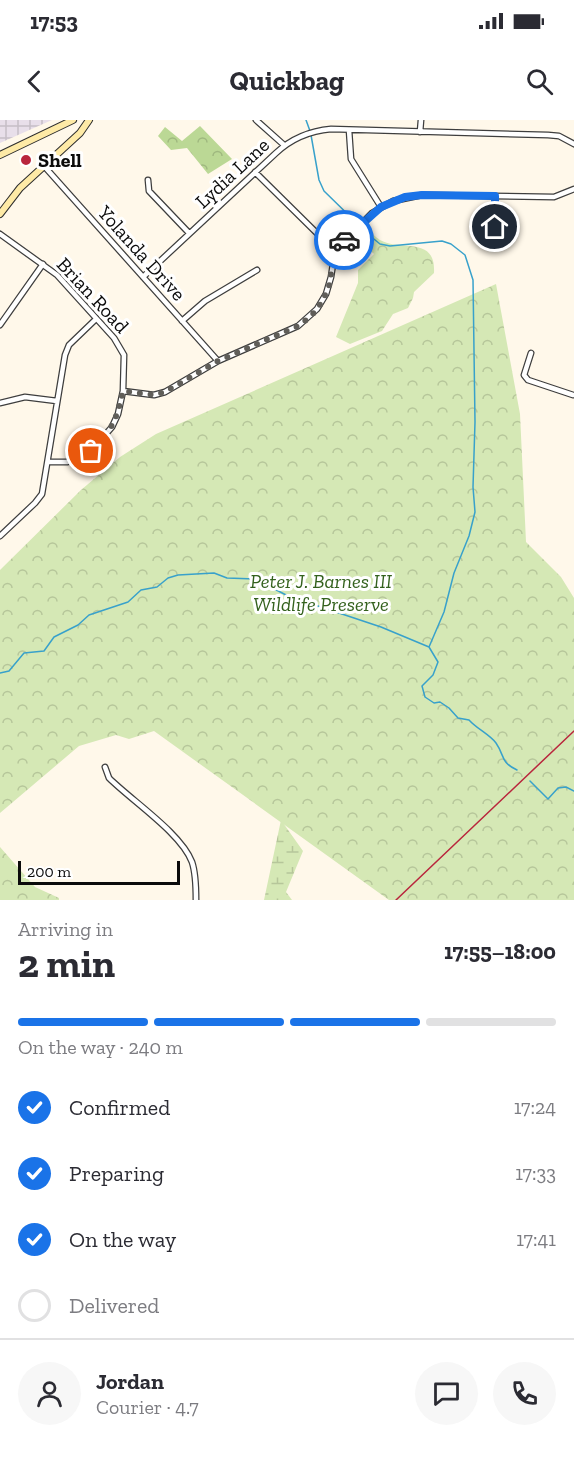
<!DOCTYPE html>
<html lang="en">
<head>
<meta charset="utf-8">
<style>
  :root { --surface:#fff; --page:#f7f7f7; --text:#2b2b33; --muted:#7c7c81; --line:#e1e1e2; --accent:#1a73e8 }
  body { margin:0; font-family:"Zilla Slab",serif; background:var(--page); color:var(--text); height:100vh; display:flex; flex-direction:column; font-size:22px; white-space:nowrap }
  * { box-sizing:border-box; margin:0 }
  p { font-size:20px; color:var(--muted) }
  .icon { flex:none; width:33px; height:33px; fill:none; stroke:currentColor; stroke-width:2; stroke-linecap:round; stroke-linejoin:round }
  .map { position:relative; height:780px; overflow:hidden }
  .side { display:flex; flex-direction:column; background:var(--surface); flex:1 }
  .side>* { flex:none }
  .scale { position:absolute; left:18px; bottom:15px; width:162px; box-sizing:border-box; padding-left:6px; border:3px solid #0b0b0b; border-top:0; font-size:16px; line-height:21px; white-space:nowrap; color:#0b0b0b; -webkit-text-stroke:4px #fff; paint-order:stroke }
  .pin { position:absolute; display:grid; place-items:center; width:51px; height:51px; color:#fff; margin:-26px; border:3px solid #fff; border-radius:50%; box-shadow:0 2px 6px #0007 }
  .courier { position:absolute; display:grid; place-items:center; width:60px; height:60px; margin:-30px; border:4px solid #1a73e8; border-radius:50%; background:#fff; color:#222; box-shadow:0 2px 8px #0007 }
  .headline em { font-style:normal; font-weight:700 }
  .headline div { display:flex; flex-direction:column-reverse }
  .headline { display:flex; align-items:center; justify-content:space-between; height:102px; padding:0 18px }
  h1 { font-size:39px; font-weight:700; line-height:45px }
  .bar { display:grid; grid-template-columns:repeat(4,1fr); gap:9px 6px; align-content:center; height:72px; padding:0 18px }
  .bar i { height:8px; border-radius:4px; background:var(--line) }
  .bar .active { background:var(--accent) }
  .bar p { grid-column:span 4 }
  .line { display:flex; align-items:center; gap:15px; padding:0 18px; border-top:2px solid var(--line) }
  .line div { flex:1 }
  .round { display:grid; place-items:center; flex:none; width:63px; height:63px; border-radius:32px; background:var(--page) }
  ol { padding:0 18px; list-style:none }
  li { display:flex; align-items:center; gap:18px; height:66px }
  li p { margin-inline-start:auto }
  li .icon { padding:6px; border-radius:50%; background:var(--accent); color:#fff; stroke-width:4 }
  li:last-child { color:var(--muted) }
  li i { width:33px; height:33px; border:3px solid var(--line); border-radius:50% }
  .status { display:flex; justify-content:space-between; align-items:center; height:42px; padding:0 30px; background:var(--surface); direction:ltr }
  .status svg { height:16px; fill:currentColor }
  header { display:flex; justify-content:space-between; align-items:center; height:78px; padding:0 18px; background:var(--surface); font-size:27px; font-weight:700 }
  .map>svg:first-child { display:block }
</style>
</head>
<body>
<div class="status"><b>17:53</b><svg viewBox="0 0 49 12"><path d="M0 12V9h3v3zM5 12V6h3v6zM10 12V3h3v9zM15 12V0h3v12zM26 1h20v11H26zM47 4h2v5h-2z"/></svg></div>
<header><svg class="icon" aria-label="back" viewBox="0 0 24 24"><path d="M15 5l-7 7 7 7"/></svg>Quickbag<svg class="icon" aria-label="search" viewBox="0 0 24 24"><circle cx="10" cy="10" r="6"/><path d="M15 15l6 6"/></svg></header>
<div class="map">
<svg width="574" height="780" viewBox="0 0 574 780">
  <defs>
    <pattern id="industrial-grid" width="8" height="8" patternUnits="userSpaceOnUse" patternTransform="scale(1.5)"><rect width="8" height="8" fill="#e8dfea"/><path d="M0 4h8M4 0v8" fill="none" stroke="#c6bec7"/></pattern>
    <pattern id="forest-crowns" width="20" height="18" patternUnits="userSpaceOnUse" patternTransform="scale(1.5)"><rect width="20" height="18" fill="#bbd895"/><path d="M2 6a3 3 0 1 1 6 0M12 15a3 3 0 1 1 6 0" fill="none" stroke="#9fb87f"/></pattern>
    <pattern id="wetland-marsh" width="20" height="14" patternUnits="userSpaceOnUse" patternTransform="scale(1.5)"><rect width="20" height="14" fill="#d5e8b5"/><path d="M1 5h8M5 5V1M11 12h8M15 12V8" fill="none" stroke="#b6c69a"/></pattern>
    <pattern id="park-crowns" width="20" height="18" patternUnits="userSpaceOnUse" patternTransform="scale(1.5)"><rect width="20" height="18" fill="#d5e8b5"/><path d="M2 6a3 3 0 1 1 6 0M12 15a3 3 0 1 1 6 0" fill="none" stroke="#b6c69a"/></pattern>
  </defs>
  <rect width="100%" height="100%" fill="#fff8ea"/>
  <!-- industrial -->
  <path fill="url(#industrial-grid)" d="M0 0H52L0 23Z"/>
  <!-- forest -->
  <path fill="url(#forest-crowns)" d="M200 6 232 39 208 54 187 28 171 30 158 16 165 7 182 21Z"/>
  <!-- wetland -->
  <path fill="url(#wetland-marsh)" d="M281 700 303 731 286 772 292 780H264Z"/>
  <!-- park -->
  <path fill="url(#park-crowns)" d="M365 107C370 111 375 117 380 120 401 132 436 115 434 153L414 172 413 178 408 188 393 194 382 211 350 224 336 217 358 163V150L374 134 356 117Z
    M496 164 520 294 526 422 561 457 574 478V780H389L154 611 129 619 116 615 79 626 0 693V450L81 370 120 337 156 314Z
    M0 727 35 767 59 778V780H0Z"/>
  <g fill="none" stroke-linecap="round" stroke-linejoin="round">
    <!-- stream -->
    <path stroke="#38a1cb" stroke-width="1.5" d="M306 0 310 11
      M311 15 319 60 324 71 369 115 380 124 390 126 442 121 451 124 465 135 473 160 475 302 473 367 475 392 469 416 454 453 444 492 429 527
      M0 553 9 551 24 533 44 531 54 517 78 505 89 495 128 482 141 470 157 467 168 458 178 455 214 453 227 458 255 459 288 476 381 507 429 527 438 542 433 555 422 566 425 577 434 583 440 582 449 588 458 598 469 600C477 609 489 614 496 623 505 636 500 642 517 650
      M530 661 548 679 558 668 566 667 574 671"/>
    <!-- street casing -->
    <g stroke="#3e3e3e" stroke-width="7">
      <path id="street" d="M256 0 284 25
        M349 10 351 39 381 87
        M420 12 421 0
        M44 46 218 241
        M255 52 335 131
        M148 60 149 71 189 113
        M495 76V107
        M0 114 57 155 114 218 124 235 123 271 118 294 112 307 91 331 79 339 67 342H48
        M143 157 276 33C292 18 309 11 331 9L548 15 559 16 574 24
        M182 201 205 181 257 150
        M0 205 43 144
        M531 233 524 255 528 260 573 275
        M123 271 154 275 165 272 218 241 298 206 317 189 326 174 331 157 335 131 372 93 393 81 422 75 554 77 574 69
        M0 283 25 277 57 281
        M0 416 35 383 42 374 65 235 69 225 96 199
        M105 647 109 658C132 681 181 713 192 742 196 754 196 768 196 780"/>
    </g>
    <!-- secondary casing -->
    <g stroke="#2d2d2d" stroke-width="8">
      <path id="secondary" d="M0 35 73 0
        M0 94 20 68 80 13 89 0"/>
    </g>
    <!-- street -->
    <use href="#street" stroke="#fff" stroke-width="4.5"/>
    <!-- secondary -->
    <use href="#secondary" stroke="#feeaa6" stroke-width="6"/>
    <!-- rail -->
    <path stroke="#b9263d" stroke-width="1.5" d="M396 780 574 611"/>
  </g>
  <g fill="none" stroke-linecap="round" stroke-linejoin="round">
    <!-- done -->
    <path stroke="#605e59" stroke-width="6" stroke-dasharray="0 10.8" d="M91 331C113 309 116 301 123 271L154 275 165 272 218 241 298 206 311 196 322 182 329 166 335 131 344 120"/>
    <!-- route -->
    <path stroke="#1a73e8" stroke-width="8" d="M344 120 381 87 405 77 422 75 495 76V107"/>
  </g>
  <!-- markers -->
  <circle fill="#b9263d" stroke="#fff" stroke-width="2" cx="26" cy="40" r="6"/>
  <g text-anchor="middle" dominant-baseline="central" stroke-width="6" stroke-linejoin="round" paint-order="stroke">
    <!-- poi labels -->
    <g font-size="20" font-weight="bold" fill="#0b0b0b" stroke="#fff" text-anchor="start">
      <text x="38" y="40">Shell</text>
    </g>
    <!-- street labels -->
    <g font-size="20" fill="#0b0b0b" stroke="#fff">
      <text transform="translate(232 53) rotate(-43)">Lydia Lane</text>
      <text transform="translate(142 133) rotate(48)">Yolanda Drive</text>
      <text transform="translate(93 175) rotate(47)">Brian Road</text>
    </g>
    <!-- park labels -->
    <g font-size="20" font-style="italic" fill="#33611d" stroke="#fff">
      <text x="321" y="461">Peter J. Barnes III<tspan x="321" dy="23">Wildlife Preserve</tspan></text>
    </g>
  </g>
</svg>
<div class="scale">200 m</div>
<div class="pin" style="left:91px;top:331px;background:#ea580c"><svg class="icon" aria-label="bag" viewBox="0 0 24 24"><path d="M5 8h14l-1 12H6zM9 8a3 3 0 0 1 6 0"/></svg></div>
<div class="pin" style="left:495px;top:107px;background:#1f2937"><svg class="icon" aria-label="home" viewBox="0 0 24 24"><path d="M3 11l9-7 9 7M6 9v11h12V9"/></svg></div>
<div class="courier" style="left:344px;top:120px"><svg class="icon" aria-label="car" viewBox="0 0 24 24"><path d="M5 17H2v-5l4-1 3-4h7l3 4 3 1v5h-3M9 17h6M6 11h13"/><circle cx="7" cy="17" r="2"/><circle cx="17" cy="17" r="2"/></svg></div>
</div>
<section class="side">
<div class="headline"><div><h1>2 min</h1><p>Arriving in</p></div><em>17:55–18:00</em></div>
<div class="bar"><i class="active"></i><i class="active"></i><i class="active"></i><i></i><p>On the way · 240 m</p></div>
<ol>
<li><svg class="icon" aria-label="check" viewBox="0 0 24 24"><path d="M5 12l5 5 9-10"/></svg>Confirmed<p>17:24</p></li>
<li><svg class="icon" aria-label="check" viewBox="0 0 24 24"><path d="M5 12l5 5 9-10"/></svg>Preparing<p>17:33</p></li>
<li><svg class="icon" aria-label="check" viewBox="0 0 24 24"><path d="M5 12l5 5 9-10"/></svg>On the way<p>17:41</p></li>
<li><i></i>Delivered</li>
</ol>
<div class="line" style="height:108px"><a class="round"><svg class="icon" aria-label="person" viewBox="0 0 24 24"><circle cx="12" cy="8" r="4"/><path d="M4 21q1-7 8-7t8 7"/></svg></a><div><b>Jordan</b><p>Courier · 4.7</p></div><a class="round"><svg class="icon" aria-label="chat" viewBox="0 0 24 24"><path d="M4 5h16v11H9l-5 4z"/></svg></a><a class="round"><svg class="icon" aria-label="phone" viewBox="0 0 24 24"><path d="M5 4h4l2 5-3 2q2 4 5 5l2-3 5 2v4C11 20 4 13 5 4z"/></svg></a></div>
</section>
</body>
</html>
